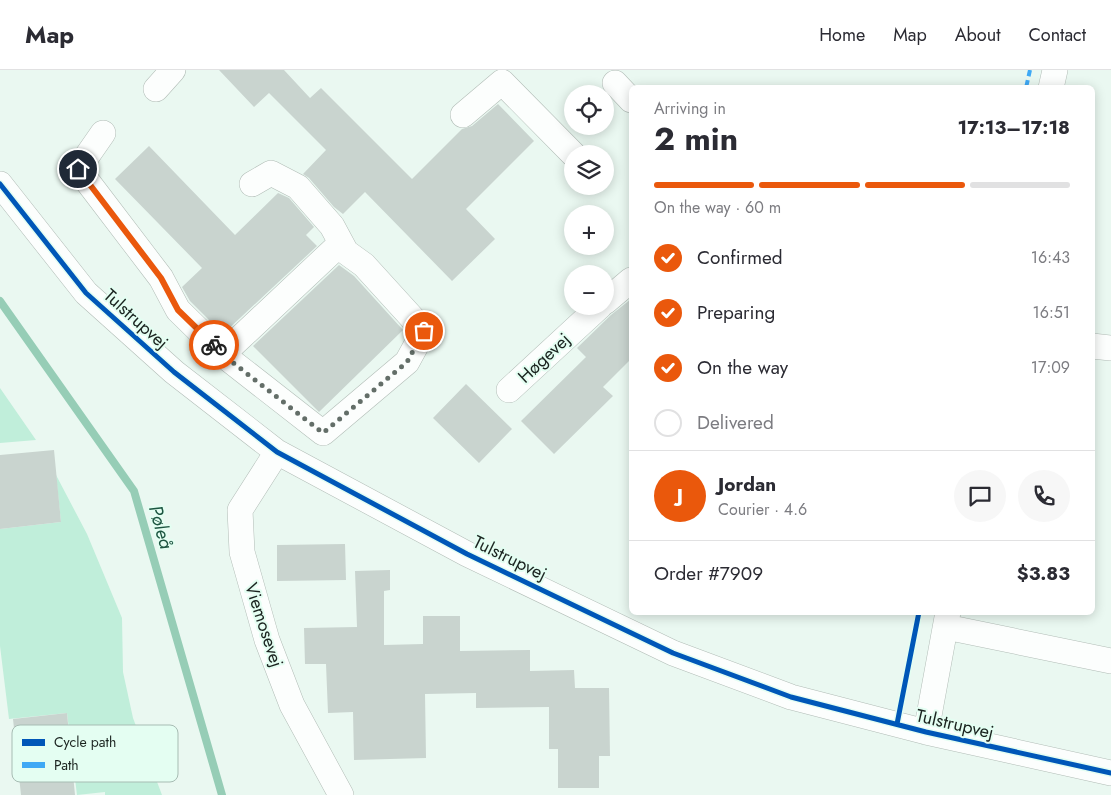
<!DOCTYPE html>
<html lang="en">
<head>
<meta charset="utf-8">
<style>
  :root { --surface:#fff; --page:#f7f7f7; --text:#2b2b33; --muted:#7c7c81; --line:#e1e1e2; --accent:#ea580c }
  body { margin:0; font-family:Jost,sans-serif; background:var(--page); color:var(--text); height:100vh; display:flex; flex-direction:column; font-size:19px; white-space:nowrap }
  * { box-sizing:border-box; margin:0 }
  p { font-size:16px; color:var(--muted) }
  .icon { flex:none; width:28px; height:28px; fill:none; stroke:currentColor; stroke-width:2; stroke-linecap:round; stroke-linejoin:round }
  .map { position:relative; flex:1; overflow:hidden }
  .sheet { position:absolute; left:629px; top:15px; width:466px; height:530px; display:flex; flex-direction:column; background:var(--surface); border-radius:8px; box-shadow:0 2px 12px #0003 }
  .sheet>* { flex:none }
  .tools { position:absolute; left:564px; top:15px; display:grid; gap:10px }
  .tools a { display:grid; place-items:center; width:50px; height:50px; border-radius:50%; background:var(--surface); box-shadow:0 2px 12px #0003; font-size:25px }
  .pin { position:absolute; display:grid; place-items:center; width:42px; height:42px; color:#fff; margin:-21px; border:2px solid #fff; border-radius:50%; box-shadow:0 1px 5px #0007 }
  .courier { position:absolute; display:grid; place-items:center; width:50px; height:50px; margin:-25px; border:4px solid #ea580c; border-radius:50%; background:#fff; color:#222; box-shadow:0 1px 6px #0007 }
  .headline em { font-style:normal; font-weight:700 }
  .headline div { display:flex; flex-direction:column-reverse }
  .headline { display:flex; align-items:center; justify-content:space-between; height:85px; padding:0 25px }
  h1 { font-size:32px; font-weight:700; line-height:38px }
  .bar { display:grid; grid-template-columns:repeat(4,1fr); gap:8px 5px; align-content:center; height:60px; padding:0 25px }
  .bar i { height:6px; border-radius:4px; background:var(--line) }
  .bar .current { background:var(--accent) }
  .bar p { grid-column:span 4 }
  .line { display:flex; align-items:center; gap:12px; padding:0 25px; border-top:1px solid var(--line) }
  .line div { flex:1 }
  .round { display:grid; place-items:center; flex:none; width:52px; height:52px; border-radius:26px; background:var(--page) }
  ol { padding:0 25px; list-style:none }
  li { display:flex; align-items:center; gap:15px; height:55px }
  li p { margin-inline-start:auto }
  li .icon { padding:5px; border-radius:50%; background:var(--accent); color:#fff; stroke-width:4 }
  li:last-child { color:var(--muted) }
  li i { width:28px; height:28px; border:2px solid var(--line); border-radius:50% }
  header { display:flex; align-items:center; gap:30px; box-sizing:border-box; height:70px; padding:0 25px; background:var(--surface); border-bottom:1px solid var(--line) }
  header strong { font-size:24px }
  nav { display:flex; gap:28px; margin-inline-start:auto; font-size:18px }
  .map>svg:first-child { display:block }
</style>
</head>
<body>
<header>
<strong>Map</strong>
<nav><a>Home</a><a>Map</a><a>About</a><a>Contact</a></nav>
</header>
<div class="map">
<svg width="1111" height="725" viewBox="0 0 1111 725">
  <rect width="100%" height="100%" fill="#eaf8f1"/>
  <!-- green -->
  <path fill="#c0eeda" d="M0 318 36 370 0 373Z
    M56 405 87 464 122 548 123 602 133 648 162 725H105V722L77 725 67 643 9 649 0 576V459L61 452Z"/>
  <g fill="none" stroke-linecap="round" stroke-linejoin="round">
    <!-- stream -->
    <path stroke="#96cdb6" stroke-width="8" d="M0 231 134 421 222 725"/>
  </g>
  <!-- building -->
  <path fill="#c9d4cf" d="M219 0H284L310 28 321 18 412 109 462 59 472 56 498 34 534 71 466 139 495 169 452 211 365 122 343 144 334 137 309 108 303 104 326 80 269 23 254 37Z
    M149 76 235 165 278 123 289 128 314 157 306 165 317 176 223 264 190 231 182 217 202 198 115 109Z
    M339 195 354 206 403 260 319 342 253 276Z
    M631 229V289L603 317 613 326 554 384 521 351 586 287 577 278 611 245Z
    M466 314 512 359 479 393 433 348Z
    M54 380 61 452 0 459V385Z
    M345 474 346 510 277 511V475Z
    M390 500V520L384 521V575L423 574V546H460V581L530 580V601L574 600 575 618H609L610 686H599V718H558V679H549V637L476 638V623L425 624 426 688 354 690 353 642 328 643 326 594H305L304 558 357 557 355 501Z
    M67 643 75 725H21L13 649Z"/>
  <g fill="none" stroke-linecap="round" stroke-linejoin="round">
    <!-- minor casing -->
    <g stroke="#b1bcb6" stroke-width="26">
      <path id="minor" d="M615 13 631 30
        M1051 18 1055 0
        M156 19 173 0
        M463 45 502 12 573 84
        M103 63 78 99 161 208 178 240 227 288 323 363 407 292 424 261 364 195 346 182 332 156 298 117 271 103 252 114
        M0 114 86 223 174 302 277 382 467 484 673 583 791 627 926 662 1111 703
        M605 232 631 210
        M1092 276 1111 278
        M223 284 341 173
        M509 320 600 236
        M277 382 240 440 242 482 267 570 292 635 341 725
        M946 557 1111 591
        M926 662 948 542"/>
    </g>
    <!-- minor -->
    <use href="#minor" stroke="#fcfefd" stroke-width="25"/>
    <!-- quiet -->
    <path stroke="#3fa9f5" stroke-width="4" stroke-dasharray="8 4" stroke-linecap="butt" d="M1026 18 1030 0"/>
    <!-- cycleway casing -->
    <g stroke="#e4fef2" stroke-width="8">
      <path id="cycleway" d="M0 114 86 223 174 302 277 382 467 484 673 583 791 627 926 662 1111 703
        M897 654 919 542"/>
    </g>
    <!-- cycleway -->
    <use href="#cycleway" stroke="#0057b8" stroke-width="5"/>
  </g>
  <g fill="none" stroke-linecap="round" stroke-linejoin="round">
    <!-- done -->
    <path stroke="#636e68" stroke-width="5" stroke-dasharray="0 9" d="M214 275 227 288 323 363 407 292 424 261"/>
    <!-- route -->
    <path stroke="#ea580c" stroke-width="6" d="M78 99 161 208 178 240 214 275"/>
  </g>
  <g text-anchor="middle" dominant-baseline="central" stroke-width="4" stroke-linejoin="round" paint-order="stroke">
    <!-- street labels -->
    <g font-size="18" fill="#1a231f" stroke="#e4fef2">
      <text transform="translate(136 249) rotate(42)">Tulstrupvej</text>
      <text transform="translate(544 288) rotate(-43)">Høgevej</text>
      <text transform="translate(510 488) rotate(26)">Tulstrupvej</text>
      <text transform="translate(264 555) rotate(72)">Viemosevej</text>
      <text transform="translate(955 654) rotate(13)">Tulstrupvej</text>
    </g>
    <!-- water labels -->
    <g font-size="19" font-style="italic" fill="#1d5641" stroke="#e4fef2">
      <text transform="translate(161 457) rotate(74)">Pøleå</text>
    </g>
  </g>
  <!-- legend -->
  <rect x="12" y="655" width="166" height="57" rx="8" fill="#e4fef2" stroke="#a7bcb3" stroke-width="1"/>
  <rect x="22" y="669" width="23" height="7" fill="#0057b8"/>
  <rect x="22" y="692" width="23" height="6" fill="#3fa9f5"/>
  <g font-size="14" fill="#1a231f">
    <text x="54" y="677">Cycle path</text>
    <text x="54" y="700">Path</text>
  </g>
</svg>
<div class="tools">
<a><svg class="icon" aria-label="locate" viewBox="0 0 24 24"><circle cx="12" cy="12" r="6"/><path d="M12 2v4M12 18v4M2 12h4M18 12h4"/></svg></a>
<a><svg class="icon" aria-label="layers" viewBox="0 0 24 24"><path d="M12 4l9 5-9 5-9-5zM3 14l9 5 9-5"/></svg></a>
<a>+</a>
<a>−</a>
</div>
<div class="pin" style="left:424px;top:261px;background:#ea580c"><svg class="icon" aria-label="bag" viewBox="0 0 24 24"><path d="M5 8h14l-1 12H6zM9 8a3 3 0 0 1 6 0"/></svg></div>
<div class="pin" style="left:78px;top:99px;background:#1f2937"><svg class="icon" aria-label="home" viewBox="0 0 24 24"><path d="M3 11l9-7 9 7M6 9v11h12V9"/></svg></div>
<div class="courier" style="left:214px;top:275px"><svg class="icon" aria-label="bike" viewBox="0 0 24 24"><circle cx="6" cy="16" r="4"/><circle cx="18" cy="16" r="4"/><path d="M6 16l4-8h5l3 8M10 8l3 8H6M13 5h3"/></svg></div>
<section class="sheet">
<div class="headline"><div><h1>2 min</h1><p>Arriving in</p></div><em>17:13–17:18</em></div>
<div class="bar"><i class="current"></i><i class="current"></i><i class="current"></i><i></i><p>On the way · 60 m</p></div>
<ol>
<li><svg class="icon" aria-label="check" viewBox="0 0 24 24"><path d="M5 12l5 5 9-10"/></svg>Confirmed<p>16:43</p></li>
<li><svg class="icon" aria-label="check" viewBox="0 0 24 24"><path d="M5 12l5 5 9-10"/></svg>Preparing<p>16:51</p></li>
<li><svg class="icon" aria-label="check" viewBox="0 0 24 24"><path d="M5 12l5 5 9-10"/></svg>On the way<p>17:09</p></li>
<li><i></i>Delivered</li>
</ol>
<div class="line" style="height:90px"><b class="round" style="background:var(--accent);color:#fff">J</b><div><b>Jordan</b><p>Courier · 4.6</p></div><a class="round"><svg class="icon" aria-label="chat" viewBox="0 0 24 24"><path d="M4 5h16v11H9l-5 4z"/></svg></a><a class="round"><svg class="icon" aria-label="phone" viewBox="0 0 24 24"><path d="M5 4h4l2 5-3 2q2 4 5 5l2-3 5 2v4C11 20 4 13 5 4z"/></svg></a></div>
<div class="line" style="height:65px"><div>Order #7909</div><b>$3.83</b></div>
</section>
</div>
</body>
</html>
